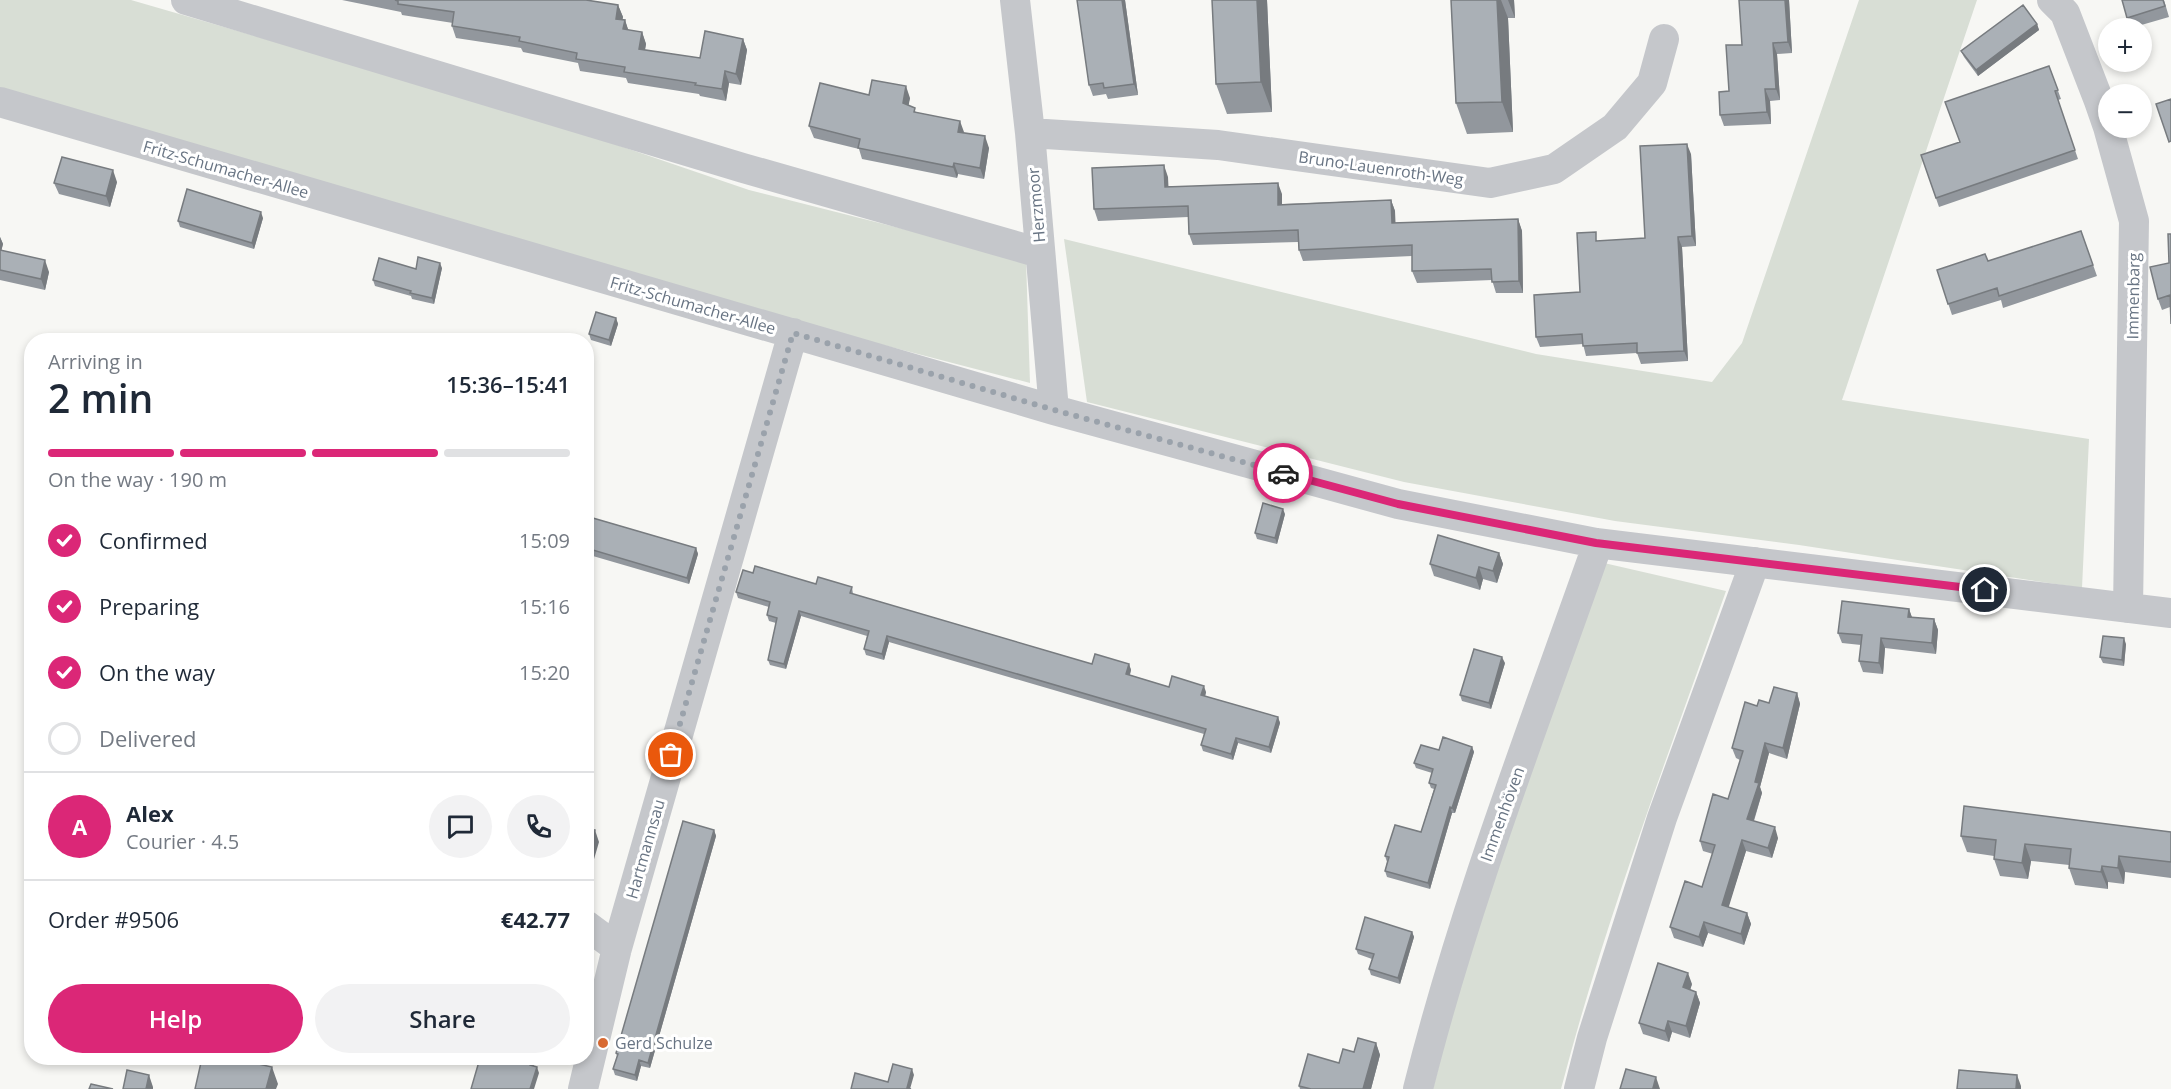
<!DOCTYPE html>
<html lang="en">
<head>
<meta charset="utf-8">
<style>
  :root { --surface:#fff; --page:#f2f2f3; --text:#1f2937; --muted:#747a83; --line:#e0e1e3; --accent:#db2777 }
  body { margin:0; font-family:"Open Sans",sans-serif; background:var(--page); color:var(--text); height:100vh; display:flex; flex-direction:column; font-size:22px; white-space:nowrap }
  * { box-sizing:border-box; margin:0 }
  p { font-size:20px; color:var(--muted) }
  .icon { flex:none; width:33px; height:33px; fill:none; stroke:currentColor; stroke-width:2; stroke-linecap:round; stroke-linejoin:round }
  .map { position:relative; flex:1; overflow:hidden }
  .drawer { position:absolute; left:24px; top:333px; width:570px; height:732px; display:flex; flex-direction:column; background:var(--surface); border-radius:24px; box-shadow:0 3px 9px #0003 }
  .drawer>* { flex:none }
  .controls { position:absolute; left:2098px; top:18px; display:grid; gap:12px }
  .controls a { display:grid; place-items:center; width:54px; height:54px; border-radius:50%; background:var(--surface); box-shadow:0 3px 9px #0003; font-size:30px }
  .pin { position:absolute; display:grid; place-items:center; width:51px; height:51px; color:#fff; margin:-26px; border:3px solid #fff; border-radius:50%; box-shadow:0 2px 6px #0007 }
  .courier { position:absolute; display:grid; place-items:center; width:60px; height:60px; margin:-30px; border:4px solid #db2777; border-radius:50%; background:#fff; color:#222; box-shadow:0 2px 8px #0007 }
  .headline em { font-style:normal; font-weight:600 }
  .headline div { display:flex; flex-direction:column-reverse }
  .headline { display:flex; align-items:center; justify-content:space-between; height:102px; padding:0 24px }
  h1 { font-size:39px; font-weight:600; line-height:45px }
  .bar { display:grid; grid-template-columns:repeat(4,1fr); gap:9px 6px; align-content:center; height:72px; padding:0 24px }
  .bar i { height:8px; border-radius:4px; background:var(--line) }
  .bar .on { background:var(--accent) }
  .bar p { grid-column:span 4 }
  .line { display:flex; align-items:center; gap:15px; padding:0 24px; border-top:2px solid var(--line) }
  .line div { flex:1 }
  .round { display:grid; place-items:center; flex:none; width:63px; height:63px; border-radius:32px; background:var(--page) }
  ol { padding:0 24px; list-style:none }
  li { display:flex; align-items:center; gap:18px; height:66px }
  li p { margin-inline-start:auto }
  li .icon { padding:6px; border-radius:50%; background:var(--accent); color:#fff; stroke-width:4 }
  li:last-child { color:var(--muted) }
  li i { width:33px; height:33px; border:3px solid var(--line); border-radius:50% }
  .button { display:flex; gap:12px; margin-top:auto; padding:12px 24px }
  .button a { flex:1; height:69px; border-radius:36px; background:var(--accent); color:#fff; font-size:24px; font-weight:600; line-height:69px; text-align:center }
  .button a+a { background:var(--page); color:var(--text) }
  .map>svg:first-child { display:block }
</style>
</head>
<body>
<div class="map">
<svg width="2171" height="1089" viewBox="0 0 2171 1089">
  <rect width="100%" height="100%" fill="#f7f7f4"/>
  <!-- green -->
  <path fill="#d8ded5" d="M0 0H131L538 118 749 190 1026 260 1030 383 629 279 0 94Z
    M1859 0H1977L1842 400 2089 439 2082 588 1799 545 1615 521 1404 482 1087 402 1064 239 1536 354 1712 382 1742 343Z
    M1604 563 1726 591C1668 756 1605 920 1561 1089H1433L1478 911Z"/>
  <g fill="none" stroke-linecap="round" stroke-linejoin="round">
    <!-- street -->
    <path stroke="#c5c7cb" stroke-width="30" d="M186 0 743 168 1040 253
      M1015 0 1030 133 1054 410
      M2052 0 2065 13 2099 101 2108 127 2134 221 2128 608
      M0 102 1054 410 1398 504 1596 543 2171 613
      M1030 133 1218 145 1490 183 1554 169 1615 127 1652 83 1664 39
      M586 925 617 948
      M583 1089 617 948 793 333
      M1418 1089C1464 905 1533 728 1596 549V543
      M1579 1089 1592 1038 1662 818 1755 562"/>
  </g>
  <!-- wall -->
  <path fill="#92979d" d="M342 0H586L618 5 623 17 622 20H625L628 30 642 32 646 44 645 50 700 58 743 39 747 50 741 85 729 83 726 101 700 96 699 94 628 83 626 78 580 71 578 63 523 52 521 48 456 38 452 26 453 23 402 15 401 12Z
    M1125 0 1138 95 1108 99 1106 94 1093 96 1089 85Z
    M1212 0H1267L1272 112 1227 114 1216 84Z
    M1451 0H1514L1515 18H1508L1513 132 1467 134 1456 103Z
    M1789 0 1792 53 1777 54 1780 100 1770 101 1771 124 1724 126 1720 115 1729 91 1742 45Z
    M2122 0H2164L2169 17 2131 28Z
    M2037 24 2039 30 1978 76 1964 57 1961 51Z
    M2049 66 2061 99 2058 100 2078 159 1939 207 1921 155 1960 142Z
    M869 95 910 98 908 105 917 113 964 133 989 148 984 179 958 174 957 178 862 159 859 149 814 138 809 126Z
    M1691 154 1696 246 1682 247 1688 361 1641 364 1637 353 1586 356 1583 344 1540 347 1536 337 1580 292 1599 241 1645 238Z
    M1168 177V186L1282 194V204L1391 200 1395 211V223L1518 219 1522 231 1523 293H1496L1492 280 1417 283 1412 271V256L1303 261 1299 250 1298 242 1193 245 1189 234 1188 217 1098 221 1094 209Z
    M117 182 110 207 59 194 54 183Z
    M263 218 254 249 180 227 178 221Z
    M2081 231 2097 276 2003 308 2001 300 1952 315 1937 270 1988 261Z
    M0 237 3 244 1 251 49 272 45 290 0 280Z
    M2169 263 2170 307 2162 310 2158 299Z
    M442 268 434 304 412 299 411 296 375 286 373 280 416 269Z
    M616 318 618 324 611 346 591 340 589 334Z
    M1285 514 1277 544 1257 539 1255 533Z
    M586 516 696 548 698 554 689 584 586 554Z
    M1499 553 1503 564 1497 583 1483 579 1480 590 1434 576 1430 564Z
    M753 573 816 584 852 587 853 594 1092 664H1129L1131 670 1130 675 1169 687 1206 692 1205 696 1278 717 1280 723 1271 753 1238 743 1233 760 1203 751 1201 745 1204 734 889 642 884 660 866 655 864 649 867 636 801 616 786 669 770 665 768 660 776 623 769 621 767 615 769 607 738 598 736 592Z
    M1909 609 1912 618 1934 619 1938 630 1936 654 1885 648 1883 674 1863 672 1859 661 1861 645 1842 643 1838 633Z
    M2126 644 2124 666 2103 663 2100 657Z
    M1505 663 1491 709 1462 701 1460 695Z
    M1797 693 1800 704 1787 759 1769 753 1760 787 1762 793 1754 821 1778 838 1772 858 1746 851 1728 907 1747 913 1751 924 1744 945 1708 933 1703 947 1674 938 1670 927 1702 887 1713 854 1703 851 1700 841 1728 799 1740 760 1736 758 1732 748 1757 706 1769 703Z
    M1472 747 1474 752 1455 813H1452L1430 889 1387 877 1385 871 1387 862 1385 856 1421 832 1434 789 1431 788 1429 783 1432 773 1416 768 1414 763 1439 750Z
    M714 830 716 836 650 1068 641 1066 637 1081 615 1075 613 1069 617 1056 616 1053Z
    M2171 832V878L2125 872 2124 884 2108 882V889L2075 885 2069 868V865L2031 861 2028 879 2000 876 1994 859V856L1967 852 1961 836Z
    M1412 932 1414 937 1400 984 1371 975 1369 969 1372 959 1358 954 1356 949Z
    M1692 984 1690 990 1696 992 1700 1003 1690 1038 1672 1032 1669 1042 1643 1034 1639 1023Z
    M1376 1043 1380 1055 1371 1089H1300L1299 1086 1339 1063 1354 1052Z"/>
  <!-- shaded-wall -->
  <path fill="#777b7f" d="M1122 0H1125L1138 95 1134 84Z
    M1257 0H1267L1272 112 1261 82Z
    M1497 0H1501L1508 18 1513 132 1502 102Z
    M1508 0H1514L1515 18Z
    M1785 0H1789L1792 53 1788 42Z
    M618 5 623 17 620 31 616 19Z
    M625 20 629 32 623 29Z
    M2037 24 2039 30 1978 76 1976 70Z
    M642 32 646 44 643 60 639 49Z
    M743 39 747 50 741 85 736 74Z
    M1773 43 1777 54 1780 100 1776 89Z
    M725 71 729 83 726 101 722 89Z
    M906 86 910 98 907 114 903 103Z
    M1765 89 1770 101 1771 124 1767 112Z
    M960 121 964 132 962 143 958 132Z
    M985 136 989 148 984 179 980 168Z
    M1687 144 1691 154 1696 246 1692 236Z
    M954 163 958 174 957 178 953 167Z
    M1164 165 1168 177 1169 198 1165 187Z
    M113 170 117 182 110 207 106 196Z
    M1278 183 1282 194V216L1278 205Z
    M1391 200 1395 211 1396 234 1392 223Z
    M261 212 263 218 254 249 252 243Z
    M1518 219 1522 231 1523 293 1519 281Z
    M0 237 3 244 0 256Z
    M1678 237 1682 247 1688 361 1684 351Z
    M45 260 49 272 45 290 41 279Z
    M440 263 442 268 434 304 432 298Z
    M616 318 618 324 611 346 609 340Z
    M1283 509 1285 514 1277 544 1275 538Z
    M696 548 698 554 689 584 687 578Z
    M1499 553 1503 564 1497 583 1493 571Z
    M1479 567 1483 579 1480 590 1476 578Z
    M1909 609 1913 620 1908 617Z
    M799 611 801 616 786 669 784 664Z
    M1934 619 1938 630 1936 654 1932 643Z
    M887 636 889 642 884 660 882 654Z
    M1881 638 1885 648 1883 674 1879 663Z
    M2124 638 2126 644 2124 666 2122 660Z
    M1502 657 1505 663 1491 709 1489 703Z
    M1129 664 1131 670 1128 680 1126 674Z
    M1204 686 1206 692 1204 701 1201 695Z
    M1797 693 1800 704 1787 759 1783 748Z
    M1278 717 1280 723 1271 753 1269 747Z
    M1236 738 1238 743 1233 760 1231 754Z
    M1765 743 1769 753 1760 787 1762 793 1751 829 1747 819 1755 782Z
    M1472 747 1474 752 1455 813 1452 808Z
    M1450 807 1452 813 1430 889 1428 883Z
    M1775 827 1778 838 1772 858 1768 848Z
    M595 830 599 842 588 880 586 875V860Z
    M714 830 716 836 650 1068 648 1063Z
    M1742 840 1746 851 1726 916 1722 905Z
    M2025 844 2031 861 2028 879 2022 863Z
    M2119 856 2125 872 2124 884 2118 868Z
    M2102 866 2108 882V889L2101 872Z
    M1747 913 1751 924 1744 945 1741 934Z
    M1704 922 1708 933 1703 947 1699 937Z
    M1412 932 1414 937 1400 984 1398 978Z
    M1688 973 1692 984 1687 999 1683 987Z
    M1696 992 1700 1003 1690 1038 1686 1026Z
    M1668 1021 1672 1032 1669 1042 1665 1031Z
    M1376 1043 1380 1055 1371 1089H1363Z
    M532 1058H536L532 1071 530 1065Z
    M639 1060 641 1066 637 1081 635 1075Z
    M272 1067 278 1084 276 1089H266Z
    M537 1067 539 1073 534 1089H530Z
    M912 1069 914 1075 910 1089 907 1088Z
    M149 1075 153 1087V1089H146Z
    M2017 1075 2021 1086V1089H2016Z
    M1656 1077 1660 1089H1653V1088Z"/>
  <!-- building -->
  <path fill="#aab0b6" stroke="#777b7f" stroke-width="1.5" d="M395 0H586L618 5 616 19 625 20 623 29 642 32 639 49 700 58 705 31 743 39 736 74 725 71 722 89 695 85 696 83 624 72 625 67 576 59 577 53 519 41 520 37 452 26 454 12 398 4V1Z
    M1077 0H1122L1134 84 1104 88 1103 83 1089 85Z
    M1212 0H1257L1261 82 1216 84Z
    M1451 0H1497L1502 102 1456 103Z
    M1739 0H1785L1788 42 1773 43 1776 89H1765L1767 112 1720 115 1719 92 1729 91 1726 45H1742Z
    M2122 0H2163L2165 6 2127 18Z
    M2023 5 2037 24 1976 70 1961 51Z
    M2049 66 2058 90 2055 91 2075 150 1936 198 1921 155 1960 142 1945 102Z
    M872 80 906 86 903 103 915 108 914 112 960 121 958 132 985 136 980 168 954 163 953 167 858 148 860 139 809 126 820 83 869 95Z
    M2171 99V141L2169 142 2156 104Z
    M1687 144 1692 236 1678 237 1684 351 1637 353V343L1583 346 1582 334 1536 337 1534 295 1580 292 1577 233 1596 232V241L1645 238 1640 146Z
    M62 157 113 170 106 196 54 183Z
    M1164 165 1165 187 1278 183V205L1391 200 1392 223 1518 219 1519 281 1492 282 1491 269 1412 271V245L1299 250 1298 230 1189 234 1188 206 1094 209 1092 168Z
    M187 189 261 212 252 243 178 221Z
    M2081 231 2093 265 1999 296 1997 288 1948 304 1937 270 1985 254 1988 261Z
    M2168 234H2171V324L2170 295 2158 299 2150 267 2169 263Z
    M0 250 45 260 41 279 0 270Z
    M418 257 440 263 432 298 410 293 411 291 373 280 379 258 416 269Z
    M596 312 616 318 609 340 589 334Z
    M1263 503 1283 509 1275 538 1255 533Z
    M586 516 696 548 687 578 586 548Z
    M1438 535 1499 553 1493 571 1479 567 1476 578 1430 564Z
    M755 566 816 584 818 577 852 587 850 593 1092 664 1095 654 1129 664 1126 674 1169 687 1172 676 1204 686 1201 695 1278 717 1269 747 1236 738 1231 754 1201 745 1206 729 887 636 882 654 864 649 869 631 799 611 784 664 768 660 777 618 767 615 770 602 736 592 743 570 753 573Z
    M1842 601 1909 609 1908 617 1934 619 1932 643 1881 638 1879 663 1859 661 1862 635 1838 633Z
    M2103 636 2124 638 2122 660 2100 657Z
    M1474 649 1502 657 1489 703 1460 695Z
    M1774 687 1797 693 1783 748 1765 743 1755 782 1759 783 1747 819 1775 827 1768 848 1742 840 1722 905 1747 913 1741 934 1704 922 1699 937 1670 927 1685 881 1702 887 1715 845 1700 841 1713 794 1728 799 1743 751 1732 748 1745 702 1757 706 1759 700 1769 703Z
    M1443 737 1472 747 1452 808 1450 807 1428 883 1385 871 1389 857 1385 856 1395 825 1421 832 1436 785 1429 783 1433 769 1414 763 1421 745 1439 750Z
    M1964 806 2171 832V862L2119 856 2118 868 2102 866 2101 872 2069 868 2071 849 2025 844 2022 863 1994 859 1996 840 1961 836Z
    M683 821 714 830 648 1063 639 1060 635 1075 613 1069 618 1054 616 1053Z
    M586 828 595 830 586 860Z
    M1365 917 1412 932 1398 978 1369 969 1374 954 1356 949Z
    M1658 963 1688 973 1683 987 1696 992 1686 1026 1668 1021 1665 1031 1639 1023Z
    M1358 1038 1376 1043 1363 1089H1311L1299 1086 1308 1054 1339 1063 1343 1049 1354 1052Z
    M202 1058H232L272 1067 266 1089H195Z
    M480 1058H532L530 1065 537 1067 530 1089H471Z
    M893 1064 912 1069 907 1088 911 1089H851L855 1073 888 1082Z
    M1626 1069 1656 1077 1653 1088 1657 1089H1620Z
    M127 1070 149 1075 146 1089H123Z
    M1959 1070 2017 1075 2016 1089H1957Z
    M91 1084 113 1089H89Z"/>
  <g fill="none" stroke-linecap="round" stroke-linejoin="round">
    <!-- done -->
    <path stroke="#9aa2ab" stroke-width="6" stroke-dasharray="0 10.8" d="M671 755 793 333 1054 410 1283 473"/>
    <!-- route -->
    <path stroke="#db2777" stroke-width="8" d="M1283 473 1398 504 1596 543 1985 590"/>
  </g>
  <!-- markers -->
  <circle fill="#d86a33" stroke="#fff" stroke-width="2" cx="603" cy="1043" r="6"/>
  <g text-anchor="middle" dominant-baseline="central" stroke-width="6" stroke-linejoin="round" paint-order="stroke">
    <!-- street labels -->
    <g font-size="16" fill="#687483" stroke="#fff">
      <text transform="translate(1381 168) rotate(8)">Bruno-Lauenroth-Weg</text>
      <text transform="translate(226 169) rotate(16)">Fritz-Schumacher-Allee</text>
      <text transform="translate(1036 205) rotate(-95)">Herzmoor</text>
      <text transform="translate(2133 296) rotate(-89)">Immenbarg</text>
      <text transform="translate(693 305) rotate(16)">Fritz-Schumacher-Allee</text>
      <text transform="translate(1502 814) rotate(-70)">Immenhöven</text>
      <text transform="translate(645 849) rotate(-74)">Hartmannsau</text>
    </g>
    <!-- poi labels -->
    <g font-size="16" fill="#687483" stroke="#fff" text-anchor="start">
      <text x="615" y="1043">Gerd Schulze</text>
    </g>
  </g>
</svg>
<div class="controls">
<a>+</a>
<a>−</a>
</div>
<div class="pin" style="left:671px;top:755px;background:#ea580c"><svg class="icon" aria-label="bag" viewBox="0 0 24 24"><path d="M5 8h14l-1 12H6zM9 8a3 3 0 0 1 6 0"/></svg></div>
<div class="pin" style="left:1985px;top:590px;background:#1f2937"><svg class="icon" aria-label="home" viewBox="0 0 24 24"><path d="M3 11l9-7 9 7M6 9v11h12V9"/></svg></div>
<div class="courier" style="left:1283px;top:473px"><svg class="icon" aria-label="car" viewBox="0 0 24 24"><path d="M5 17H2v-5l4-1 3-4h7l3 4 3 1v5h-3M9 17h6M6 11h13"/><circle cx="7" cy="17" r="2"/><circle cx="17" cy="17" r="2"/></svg></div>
<section class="drawer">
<div class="headline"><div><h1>2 min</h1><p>Arriving in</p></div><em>15:36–15:41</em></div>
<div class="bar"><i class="on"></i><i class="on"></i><i class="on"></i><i></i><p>On the way · 190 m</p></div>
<ol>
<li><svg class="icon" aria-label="check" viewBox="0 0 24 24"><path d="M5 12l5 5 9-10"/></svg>Confirmed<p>15:09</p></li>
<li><svg class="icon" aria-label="check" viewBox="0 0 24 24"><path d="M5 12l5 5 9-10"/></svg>Preparing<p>15:16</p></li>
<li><svg class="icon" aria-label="check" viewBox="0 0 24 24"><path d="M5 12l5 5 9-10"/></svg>On the way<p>15:20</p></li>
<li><i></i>Delivered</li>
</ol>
<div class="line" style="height:108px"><b class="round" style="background:var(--accent);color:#fff">A</b><div><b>Alex</b><p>Courier · 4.5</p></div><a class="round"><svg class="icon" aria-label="chat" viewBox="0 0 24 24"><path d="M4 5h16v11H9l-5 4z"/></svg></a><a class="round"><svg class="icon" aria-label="phone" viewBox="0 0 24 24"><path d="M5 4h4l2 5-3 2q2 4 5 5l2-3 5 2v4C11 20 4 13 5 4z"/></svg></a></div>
<div class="line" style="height:78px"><div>Order #9506</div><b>€42.77</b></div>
<div class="button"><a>Help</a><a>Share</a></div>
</section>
</div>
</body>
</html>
